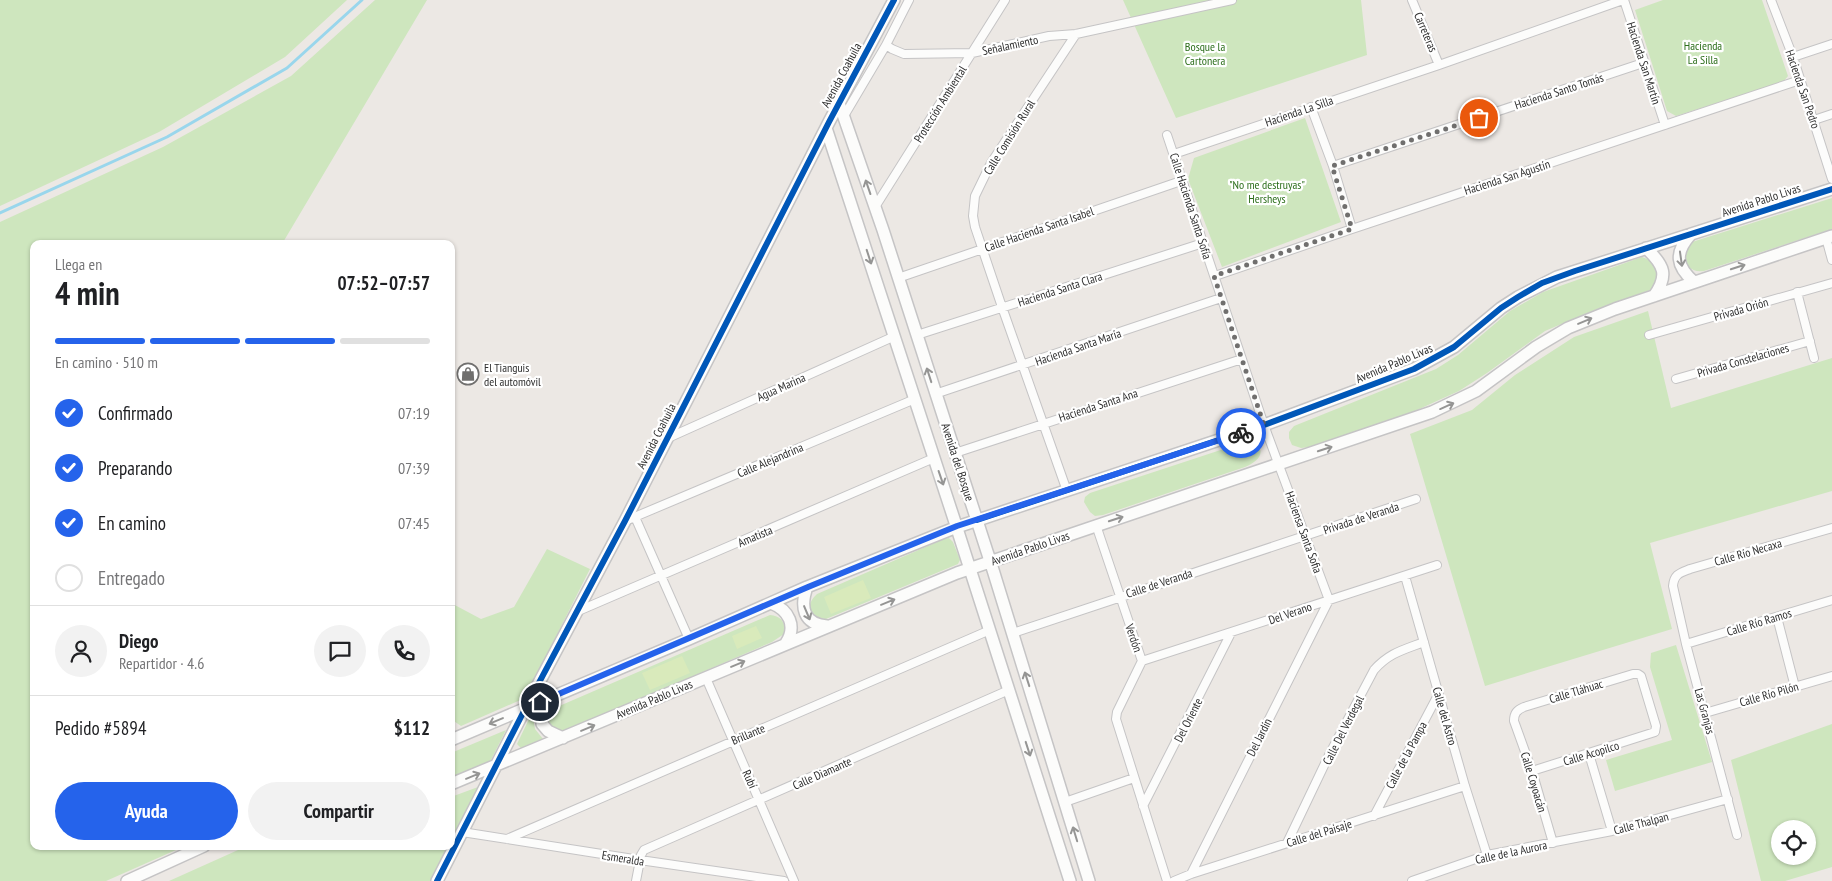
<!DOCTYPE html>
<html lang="es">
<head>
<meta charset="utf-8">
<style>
  :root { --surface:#fff; --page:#f2f2f2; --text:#202124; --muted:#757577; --line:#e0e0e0; --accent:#2563eb }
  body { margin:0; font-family:"PT Sans Narrow",sans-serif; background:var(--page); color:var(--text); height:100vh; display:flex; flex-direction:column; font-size:19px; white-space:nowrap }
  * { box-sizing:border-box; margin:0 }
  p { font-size:16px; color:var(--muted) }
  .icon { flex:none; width:28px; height:28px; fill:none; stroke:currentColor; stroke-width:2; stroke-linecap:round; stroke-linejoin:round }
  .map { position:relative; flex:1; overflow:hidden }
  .drawer { position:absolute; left:30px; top:240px; width:425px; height:610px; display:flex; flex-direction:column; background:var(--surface); border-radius:10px; box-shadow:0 1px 4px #0004 }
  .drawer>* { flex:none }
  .fabs { position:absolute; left:1771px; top:820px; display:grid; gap:10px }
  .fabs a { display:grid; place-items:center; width:45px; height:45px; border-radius:50%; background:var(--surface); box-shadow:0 1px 4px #0004; font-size:25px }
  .pin { position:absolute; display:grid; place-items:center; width:42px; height:42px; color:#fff; margin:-21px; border:2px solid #fff; border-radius:50%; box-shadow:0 1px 5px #0007 }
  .courier { position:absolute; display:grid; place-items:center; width:50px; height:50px; margin:-25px; border:4px solid #2563eb; border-radius:50%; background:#fff; color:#222; box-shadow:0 1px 6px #0007 }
  .headline em { font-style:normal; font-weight:800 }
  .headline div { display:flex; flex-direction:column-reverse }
  .headline { display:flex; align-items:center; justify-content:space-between; height:85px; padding:0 25px }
  h1 { font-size:32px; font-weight:800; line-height:38px }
  .bar { display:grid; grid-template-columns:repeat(4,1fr); gap:8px 5px; align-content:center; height:60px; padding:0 25px }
  .bar i { height:6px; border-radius:4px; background:var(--line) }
  .bar .current { background:var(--accent) }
  .bar p { grid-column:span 4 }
  .line { display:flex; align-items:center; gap:12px; padding:0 25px; border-top:1px solid var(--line) }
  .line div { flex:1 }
  .round { display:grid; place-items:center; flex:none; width:52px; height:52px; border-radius:26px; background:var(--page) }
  ol { padding:0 25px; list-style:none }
  li { display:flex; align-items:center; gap:15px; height:55px }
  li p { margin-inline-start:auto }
  li .icon { padding:5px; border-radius:50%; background:var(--accent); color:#fff; stroke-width:4 }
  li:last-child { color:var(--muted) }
  li i { width:28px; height:28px; border:2px solid var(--line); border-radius:50% }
  .cta { display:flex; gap:10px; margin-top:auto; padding:10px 25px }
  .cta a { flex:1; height:58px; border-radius:30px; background:var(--accent); color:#fff; font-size:20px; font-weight:800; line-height:58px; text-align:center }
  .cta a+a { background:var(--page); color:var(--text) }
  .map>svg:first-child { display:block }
</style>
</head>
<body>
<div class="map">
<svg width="1832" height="881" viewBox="0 0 1832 881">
  <rect width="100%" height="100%" fill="#ece8e4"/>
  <!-- green -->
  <path fill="#cee6be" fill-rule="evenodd" d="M0 0H347L285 57 159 132 0 206Z
    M375 0H427L282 244H34V846H185L106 881H0V222L163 147 291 76Z
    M1123 0H1361L1367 55 1176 118Z
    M1663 0H1762L1788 76 1783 82 1676 116 1667 111 1635 10Z
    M1305 118 1341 222 1222 267 1188 179 1194 158Z
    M1832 198V229L1704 271C1685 274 1677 254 1692 242Z
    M1642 257C1657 261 1665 279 1650 290L1597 309 1545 331 1487 373 1459 391 1439 400 1415 411 1310 447 1301 448 1292 445 1289 438V432L1294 426 1436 369 1458 355 1510 311 1543 292Z
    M1648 311 1671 408 1832 358V491L1650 543 1672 629 1485 686 1410 434 1472 410 1515 375 1574 337Z
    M1248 441 1256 442C1267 455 1256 462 1245 467L1103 515 1095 516 1090 512 1084 502 1085 497 1090 493Z
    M949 538 953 542 960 560 958 564 826 619C810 617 804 606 817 594L944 539Z
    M547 549 590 569 525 698 461 726 451 719V603L481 619 514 607Z
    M770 615C782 616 786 623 784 634L772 642 564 732 555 733 547 723C547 715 550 711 557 707Z
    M1676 645 1712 762 1615 791 1606 760 1672 740 1650 667 1651 653Z
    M533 718 535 729 543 739 542 741 522 749 517 744 529 719Z
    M1832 724V867L1785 881H1761L1731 760ZM1780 829H1808V856H1780Z
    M506 730 492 758 487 765 451 781V753Z
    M478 787 451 839V797Z
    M247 846H448L430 881H169Z"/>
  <!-- pitch -->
  <path fill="#d9eabb" d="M863 580 871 598 831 614 824 597Z
    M756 626 762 638 737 649 732 636Z
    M682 656 690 673 650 690 642 673Z"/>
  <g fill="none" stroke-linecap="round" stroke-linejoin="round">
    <!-- stream -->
    <path stroke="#99d6ec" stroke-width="3" d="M0 213 167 137 287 68 362 0"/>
    <!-- street casing -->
    <g stroke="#c5c4c5" stroke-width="10">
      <path id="street" d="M1412 0 1439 65
        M1624 0 1665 125
        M1771 0 1793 57 1832 179
        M886 45 892 49 904 54 972 53 1049 36 1076 34 1232 0
        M1793 57 1832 44
        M1311 107 1333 166 1352 229
        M844 116 886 45 909 0
        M1814 120 1832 114
        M1167 135 1264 425 1329 600 1191 874
        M1174 154 1439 65 1623 0
        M1333 166 1643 63
        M875 207 1005 0
        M1826 238 1832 260
        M1215 276 1352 229 1800 80
        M898 278 1181 181
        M1797 292 1814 358
        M917 335 1203 243
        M1649 335 1832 283
        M1676 379 1810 341
        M935 394 1221 298
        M668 438 895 336
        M955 453 1242 359
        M1067 491 1002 307 975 227 973 216 975 196 991 163 1076 34
        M635 517 689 639
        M625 521 915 399
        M1096 525 1142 661 1117 712 1116 719 1167 881
        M1405 576 1465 786 1487 855
        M576 612 934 458
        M1777 617 1795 687
        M1013 633 1416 499
        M1686 644 1832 600
        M1142 661 1437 565
        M706 678 794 881
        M1705 713 1832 676
        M1589 754 1612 831
        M1532 771 1655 732 1656 726 1641 676 1638 674H1633L1524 707C1517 710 1514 713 1514 721L1532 771 1553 843
        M1065 802 1134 778
        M1143 806 1231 633
        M1374 816 1438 695
        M462 832 640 860 784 881
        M1737 835 1686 644 1673 586C1674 574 1680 573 1690 569L1832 528
        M507 839 990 630
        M1287 843 1330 753 1374 670C1389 653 1403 650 1424 642
        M636 881 641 855 644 850 1009 690
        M1174 881 1191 874 1465 786
        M1412 881 1487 855 1612 831 1728 799"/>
    </g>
    <!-- secondary casing -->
    <g stroke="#c5c4c5" stroke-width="14">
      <path id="secondary" d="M839 103 883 230 993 570 1089 881
        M826 128 953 516 1070 881
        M1691 234C1674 253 1676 266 1694 282
        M1646 248C1664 265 1669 275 1654 296
        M807 587C800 607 803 624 827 626
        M771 603C789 610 797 626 786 643
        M554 697 543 711 542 724 548 731 563 738
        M451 740 689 639 807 587 957 527 1264 425 1414 369 1454 347 1501 308 1518 297 1557 277 1832 189
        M451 784 957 573 1432 412 1476 391 1536 347 1568 328 1615 309 1832 236
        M127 881 204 846
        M437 881 525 709 625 521 829 122 894 0"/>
    </g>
    <!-- street -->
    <use href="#street" stroke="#fcfcfb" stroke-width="8"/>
    <!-- secondary -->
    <use href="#secondary" stroke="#fcfcfb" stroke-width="11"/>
    <!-- cycleway casing -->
    <g stroke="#fff" stroke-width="9">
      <path id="cycleway" d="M977 520 1264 425 1414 369 1454 347 1501 308 1518 297 1542 283 1575 271 1832 189
        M437 881 525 709 625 521 829 122 894 0"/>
    </g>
    <!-- cycleway -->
    <use href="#cycleway" stroke="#0057b8" stroke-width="6"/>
  </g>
  <!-- one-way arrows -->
  <defs><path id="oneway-shaft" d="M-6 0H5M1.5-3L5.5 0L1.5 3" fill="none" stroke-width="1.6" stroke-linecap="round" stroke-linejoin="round" transform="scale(1.25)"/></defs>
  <g stroke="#959594">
    <use href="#oneway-shaft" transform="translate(868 187) rotate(-109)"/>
    <use href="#oneway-shaft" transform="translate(869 257) rotate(72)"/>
    <use href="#oneway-shaft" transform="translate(1681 259) rotate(82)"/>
    <use href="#oneway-shaft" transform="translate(1738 267) rotate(-18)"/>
    <use href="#oneway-shaft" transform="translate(1585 321) rotate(-23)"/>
    <use href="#oneway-shaft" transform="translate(929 375) rotate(-108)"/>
    <use href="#oneway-shaft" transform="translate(1447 406) rotate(-24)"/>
    <use href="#oneway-shaft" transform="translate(1325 449) rotate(-18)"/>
    <use href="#oneway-shaft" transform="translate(941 478) rotate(71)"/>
    <use href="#oneway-shaft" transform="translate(1116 519) rotate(-18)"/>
    <use href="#oneway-shaft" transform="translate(888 602) rotate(-22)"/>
    <use href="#oneway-shaft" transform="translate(807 613) rotate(67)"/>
    <use href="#oneway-shaft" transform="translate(738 664) rotate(-23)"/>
    <use href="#oneway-shaft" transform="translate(1027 679) rotate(-108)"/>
    <use href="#oneway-shaft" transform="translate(496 721) rotate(157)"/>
    <use href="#oneway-shaft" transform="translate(588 728) rotate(-23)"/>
    <use href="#oneway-shaft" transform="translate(1028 749) rotate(72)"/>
    <use href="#oneway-shaft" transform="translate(473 776) rotate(-22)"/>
    <use href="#oneway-shaft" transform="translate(1075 834) rotate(-107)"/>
  </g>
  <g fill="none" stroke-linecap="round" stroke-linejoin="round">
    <!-- done -->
    <path stroke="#706f6e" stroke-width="5" stroke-dasharray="0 9" d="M1241 433 1264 425 1214 276 1352 229 1332 166 1479 118"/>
    <!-- route -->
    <path stroke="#2563eb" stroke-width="6" d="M540 702 808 587 957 526 1241 433"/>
  </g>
  <!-- icons -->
  <defs>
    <g id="shop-ring" transform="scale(1.125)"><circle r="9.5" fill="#fff" stroke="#706f6e" stroke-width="1.5"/><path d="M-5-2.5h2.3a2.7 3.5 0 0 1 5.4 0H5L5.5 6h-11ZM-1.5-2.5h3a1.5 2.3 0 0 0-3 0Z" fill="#706f6e"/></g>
  </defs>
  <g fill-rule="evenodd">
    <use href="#shop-ring" x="468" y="374"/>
  </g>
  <g text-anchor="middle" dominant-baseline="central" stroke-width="4.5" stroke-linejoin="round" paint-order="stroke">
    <!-- street labels -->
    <g font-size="12" fill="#2e2e2e" stroke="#fff">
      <text transform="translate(1426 32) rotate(67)">Carreteras</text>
      <text transform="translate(1010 45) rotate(-12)">Señalamiento</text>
      <text transform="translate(1644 63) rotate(72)">Hacienda San Martín</text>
      <text transform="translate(841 75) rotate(-62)">Avenida Coahuila</text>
      <text transform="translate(1803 89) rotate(71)">Hacienda San Pedro</text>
      <text transform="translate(1559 91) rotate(-18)">Hacienda Santo Tomás</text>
      <text transform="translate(940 104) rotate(-58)">Protección Ambiental</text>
      <text transform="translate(1299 111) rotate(-19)">Hacienda La Silla</text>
      <text transform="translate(1009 137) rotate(-58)">Calle Comisión Rural</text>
      <text transform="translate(1507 177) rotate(-18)">Hacienda San Agustín</text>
      <text transform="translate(1761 200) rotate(-18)">Avenida Pablo Livas</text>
      <text transform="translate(1191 206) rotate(72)">Calle Hacienda Santa Sofía</text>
      <text transform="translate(1039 229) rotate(-19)">Calle Hacienda Santa Isabel</text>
      <text transform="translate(1060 289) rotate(-18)">Hacienda Santa Clara</text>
      <text transform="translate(1741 309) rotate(-16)">Privada Orión</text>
      <text transform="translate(1078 347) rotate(-19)">Hacienda Santa María</text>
      <text transform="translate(1743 360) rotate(-16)">Privada Constelaciones</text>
      <text transform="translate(1394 363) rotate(-23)">Avenida Pablo Livas</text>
      <text transform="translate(781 387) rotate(-24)">Agua Marina</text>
      <text transform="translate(1098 405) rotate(-18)">Hacienda Santa Ana</text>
      <text transform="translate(656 436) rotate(-63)">Avenida Coahuila</text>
      <text transform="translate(770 460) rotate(-23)">Calle Alejandrina</text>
      <text transform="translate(958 462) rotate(72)">Avenida del Bosque</text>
      <text transform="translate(1361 518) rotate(-18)">Privada de Veranda</text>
      <text transform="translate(1304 532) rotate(70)">Haciensa Santa Sofia</text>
      <text transform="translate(755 536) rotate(-23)">Amatista</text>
      <text transform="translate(1030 548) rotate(-19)">Avenida Pablo Livas</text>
      <text transform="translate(1748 552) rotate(-16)">Calle Río Necaxa</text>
      <text transform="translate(1159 583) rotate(-18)">Calle de Veranda</text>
      <text transform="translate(1290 613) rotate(-19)">Del Verano</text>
      <text transform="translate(1759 622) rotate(-17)">Calle Río Ramos</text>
      <text transform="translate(1134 638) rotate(71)">Verdón</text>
      <text transform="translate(1576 691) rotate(-17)">Calle Tláhuac</text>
      <text transform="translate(1769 694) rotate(-16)">Calle Río Pilón</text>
      <text transform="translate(654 699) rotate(-23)">Avenida Pablo Livas</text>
      <text transform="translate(1705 711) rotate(75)">Las Granjas</text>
      <text transform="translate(1445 716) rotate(74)">Calle del Astro</text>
      <text transform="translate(1188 720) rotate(-63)">Del Oriente</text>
      <text transform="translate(1343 730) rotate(-63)">Calle Del Verdegal</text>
      <text transform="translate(748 734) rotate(-23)">Brillante</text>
      <text transform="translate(1259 737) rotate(-63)">Del Jardín</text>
      <text transform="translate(1591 753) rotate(-17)">Calle Acopilco</text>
      <text transform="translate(1406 755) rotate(-62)">Calle de la Pampa</text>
      <text transform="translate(822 773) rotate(-24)">Calle Diamante</text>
      <text transform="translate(750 779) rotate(66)">Rubí</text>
      <text transform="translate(1534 782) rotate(73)">Calle Coyoacán</text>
      <text transform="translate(1641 823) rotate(-15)">Calle Thalpan</text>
      <text transform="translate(1319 833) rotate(-17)">Calle del Paisaje</text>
      <text transform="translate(1511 852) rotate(-12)">Calle de la Aurora</text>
      <text transform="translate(623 858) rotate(9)">Esmeralda</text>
    </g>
    <!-- park labels -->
    <g font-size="12" fill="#2c6e1b" stroke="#fff">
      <text x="1703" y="45">Hacienda<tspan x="1703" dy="14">La Silla</tspan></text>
      <text x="1205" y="46">Bosque la<tspan x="1205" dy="14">Cartonera</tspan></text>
      <text x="1267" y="184">"No me destruyas"<tspan x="1267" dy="14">Hersheys</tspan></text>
    </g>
    <!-- poi labels -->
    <g font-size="12" fill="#2e2e2e" stroke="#fff" text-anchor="start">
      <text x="484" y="367">El Tianguis<tspan x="484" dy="14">del automóvil</tspan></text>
    </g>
  </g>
</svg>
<div class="fabs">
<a><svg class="icon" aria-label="locate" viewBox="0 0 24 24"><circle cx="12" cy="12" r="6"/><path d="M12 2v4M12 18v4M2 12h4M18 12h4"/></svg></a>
</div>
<div class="pin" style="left:1479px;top:118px;background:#ea580c"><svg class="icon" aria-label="bag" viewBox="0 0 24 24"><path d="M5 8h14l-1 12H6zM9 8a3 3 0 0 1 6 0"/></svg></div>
<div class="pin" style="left:540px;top:702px;background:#1f2937"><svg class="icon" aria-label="home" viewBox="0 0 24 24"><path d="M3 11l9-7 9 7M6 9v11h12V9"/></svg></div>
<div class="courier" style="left:1241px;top:433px"><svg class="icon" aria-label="bike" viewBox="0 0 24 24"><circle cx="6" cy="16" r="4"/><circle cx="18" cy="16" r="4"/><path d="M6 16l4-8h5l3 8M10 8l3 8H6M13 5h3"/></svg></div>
<section class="drawer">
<div class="headline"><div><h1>4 min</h1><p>Llega en</p></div><em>07:52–07:57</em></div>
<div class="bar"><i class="current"></i><i class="current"></i><i class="current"></i><i></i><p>En camino · 510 m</p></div>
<ol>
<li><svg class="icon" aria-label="check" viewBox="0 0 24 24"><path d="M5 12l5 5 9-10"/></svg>Confirmado<p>07:19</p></li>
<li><svg class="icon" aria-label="check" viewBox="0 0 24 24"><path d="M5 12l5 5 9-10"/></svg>Preparando<p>07:39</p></li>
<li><svg class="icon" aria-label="check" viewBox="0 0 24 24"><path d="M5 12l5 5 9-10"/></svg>En camino<p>07:45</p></li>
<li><i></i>Entregado</li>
</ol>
<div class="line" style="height:90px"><a class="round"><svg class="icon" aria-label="person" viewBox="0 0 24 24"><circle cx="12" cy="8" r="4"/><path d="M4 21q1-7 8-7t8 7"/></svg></a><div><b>Diego</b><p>Repartidor · 4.6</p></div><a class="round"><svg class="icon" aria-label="chat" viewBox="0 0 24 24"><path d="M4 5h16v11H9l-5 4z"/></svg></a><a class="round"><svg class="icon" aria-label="phone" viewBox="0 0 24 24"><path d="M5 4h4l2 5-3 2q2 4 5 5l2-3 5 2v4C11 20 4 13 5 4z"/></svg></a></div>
<div class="line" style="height:65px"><div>Pedido #5894</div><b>$112</b></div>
<div class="cta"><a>Ayuda</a><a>Compartir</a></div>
</section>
</div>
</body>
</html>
